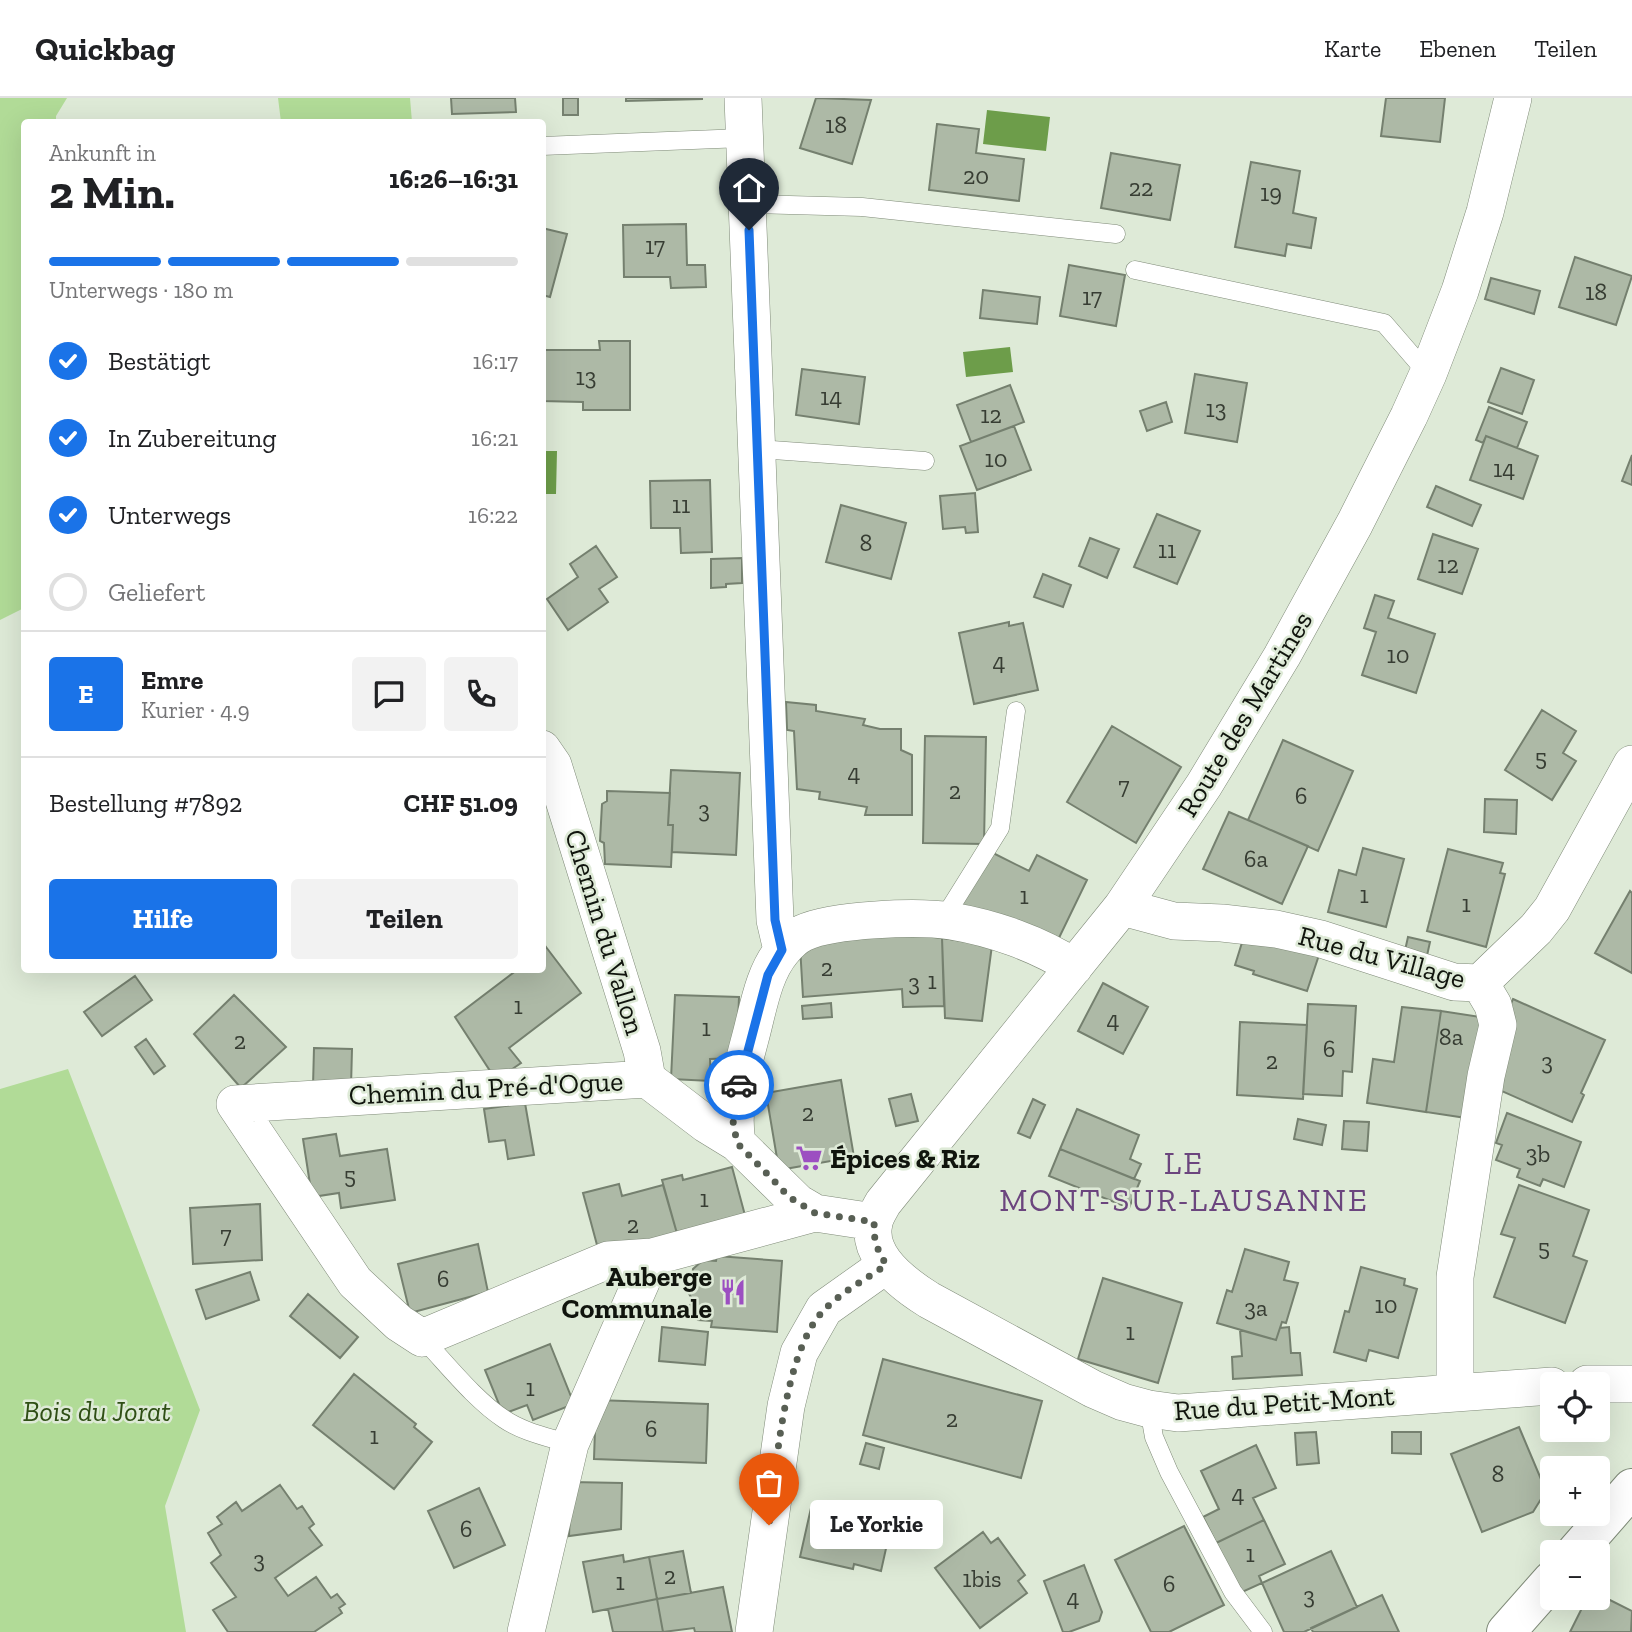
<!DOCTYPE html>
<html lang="de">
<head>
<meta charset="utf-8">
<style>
  :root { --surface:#fff; --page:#f2f2f2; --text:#202124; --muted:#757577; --line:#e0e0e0; --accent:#1a73e8 }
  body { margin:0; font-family:"Zilla Slab",serif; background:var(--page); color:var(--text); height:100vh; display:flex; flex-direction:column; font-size:26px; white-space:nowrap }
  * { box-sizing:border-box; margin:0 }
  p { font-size:23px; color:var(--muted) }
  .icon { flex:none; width:38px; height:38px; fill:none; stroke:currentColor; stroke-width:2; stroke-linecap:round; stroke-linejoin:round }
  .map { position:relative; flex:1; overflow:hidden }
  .side { position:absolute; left:21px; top:21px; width:525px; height:854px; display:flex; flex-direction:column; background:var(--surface); border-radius:7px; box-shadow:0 7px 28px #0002 }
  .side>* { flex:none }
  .controls { position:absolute; left:1540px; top:1274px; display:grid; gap:14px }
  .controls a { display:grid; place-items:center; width:70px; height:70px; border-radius:7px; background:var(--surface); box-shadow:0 7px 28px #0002; font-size:35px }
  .pin { position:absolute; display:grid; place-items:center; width:60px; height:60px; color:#fff; margin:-72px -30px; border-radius:50% 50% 50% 0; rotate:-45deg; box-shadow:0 0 7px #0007 }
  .pin .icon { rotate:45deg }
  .courier { position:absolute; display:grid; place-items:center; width:70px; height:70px; margin:-35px; border:5px solid #1a73e8; border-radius:50%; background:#fff; color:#222; box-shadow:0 2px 9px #0007 }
  .bubble { position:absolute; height:49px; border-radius:7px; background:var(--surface); box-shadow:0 7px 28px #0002; font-size:23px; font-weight:700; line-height:49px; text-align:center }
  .head em { font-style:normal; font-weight:700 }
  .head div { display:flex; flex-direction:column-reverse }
  .head { display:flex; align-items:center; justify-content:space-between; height:119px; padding:0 28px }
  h1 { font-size:46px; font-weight:700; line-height:52px }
  .bar { display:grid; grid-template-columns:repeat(4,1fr); gap:10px 7px; align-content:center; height:84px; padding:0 28px }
  .bar i { height:9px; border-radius:5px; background:var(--line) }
  .bar .active { background:var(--accent) }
  .bar p { grid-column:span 4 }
  .line { display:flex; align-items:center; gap:18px; padding:0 28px; border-top:2px solid var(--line) }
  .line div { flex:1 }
  .round { display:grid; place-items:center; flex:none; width:74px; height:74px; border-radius:7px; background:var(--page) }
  ol { padding:0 28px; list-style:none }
  li { display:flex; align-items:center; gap:21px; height:77px }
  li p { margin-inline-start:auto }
  li .icon { padding:7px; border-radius:50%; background:var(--accent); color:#fff; stroke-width:4 }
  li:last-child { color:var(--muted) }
  li i { width:38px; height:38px; border:4px solid var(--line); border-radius:50% }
  .primary-button { display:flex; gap:14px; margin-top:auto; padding:14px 28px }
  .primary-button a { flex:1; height:80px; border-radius:7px; background:var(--accent); color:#fff; font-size:28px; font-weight:700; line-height:80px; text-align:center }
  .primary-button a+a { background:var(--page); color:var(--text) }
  header { display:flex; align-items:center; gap:42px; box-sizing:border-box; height:98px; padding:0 35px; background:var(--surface); border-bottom:2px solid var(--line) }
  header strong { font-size:33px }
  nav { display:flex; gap:38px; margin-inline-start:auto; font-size:24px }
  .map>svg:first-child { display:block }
</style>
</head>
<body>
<header>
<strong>Quickbag</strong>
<nav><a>Karte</a><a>Ebenen</a><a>Teilen</a></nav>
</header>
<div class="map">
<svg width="1632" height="1534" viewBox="0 0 1632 1534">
  <rect width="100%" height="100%" fill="#deead7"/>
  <!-- green -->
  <path fill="#b1db97" d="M0 0H67L56 18V24H24V510L0 522Z
    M278 0H410L412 24H281Z
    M68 971 200 1312 165 1408 186 1534H0V991Z"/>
  <!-- water -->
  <path fill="#6d9d4a" d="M987 12 1050 19 1046 53 983 46Z
    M1010 249 1013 274 966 279 963 254Z
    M543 353H557L556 396H543Z"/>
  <!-- building -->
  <path fill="#adb9a6" stroke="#75806f" stroke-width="2" d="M451 0H515L516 14 452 16Z
    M563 0H578V17H563Z
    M626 0H702V1L626 3Z
    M816 0 871 2 852 66 800 50Z
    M1386 0H1445L1440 44 1381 38Z
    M937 26 979 31 976 55 1024 61 1019 103 929 92Z
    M1111 55 1180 67 1170 122 1101 110Z
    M1251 64 1300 73 1293 115 1316 120 1311 150 1287 146 1285 158 1235 149Z
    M686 126 687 167H705L706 189 671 190 670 179H624L623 127Z
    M542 130 567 136 550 199 542 197Z
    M1575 159 1632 178 1616 227 1559 209Z
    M1069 167 1125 177 1116 228 1060 218Z
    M1491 180 1540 193 1534 216 1485 201Z
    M983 192 1040 199 1037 226 980 220Z
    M599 243H630V312H583V304L542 303V252H600Z
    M1501 270 1534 282 1522 316 1488 304Z
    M802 271 865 279 859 326 796 317Z
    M1195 276 1247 285 1237 344 1185 335Z
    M1010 287 1024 324 971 344 957 307Z
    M1166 304 1172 324 1147 333 1140 313Z
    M1489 309 1527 324 1517 350 1486 338 1483 345 1476 342Z
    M1014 328 1031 372 977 392 960 348Z
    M1486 338 1538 358 1523 401 1470 382Z
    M1632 357V387L1622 383Z
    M710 382 712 454 681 455 680 430H651L650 383Z
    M1436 388 1481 407 1472 428 1427 409Z
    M975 395 978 434 966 435 965 429 943 431 940 398Z
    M841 407 906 425 891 481 826 464Z
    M1157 416 1200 433 1177 486 1134 469Z
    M1433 436 1478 451 1462 496 1418 481Z
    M1090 440 1119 451 1107 480 1079 468Z
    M596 448 617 479 599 491 608 504 568 532 547 501 578 479 570 466Z
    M742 460V485L726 486V489L711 490V461Z
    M1043 476 1071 487 1063 509 1034 499Z
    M1375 497 1394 503 1388 520 1435 536 1416 595 1362 577 1376 534 1364 530Z
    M1009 524V528L1023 525 1038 592 974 606 959 535Z
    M786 604 816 607V613L865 621 863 627 880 631H901V652L912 657V717H865L867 709 819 701 820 694 797 691 794 633 787 632Z
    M1542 612 1576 633 1563 655 1576 663 1552 702 1505 672Z
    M1112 628 1181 669 1136 745 1067 704Z
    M925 638 986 639 984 746 923 745Z
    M1283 642 1353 673 1318 753 1248 722Z
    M671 672 740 675 736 757 672 754 673 727H668Z
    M607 693 670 695 668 727H673L671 769 605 766 604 745 600 743 602 706 607 703Z
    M1485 701 1517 702 1516 736 1484 734Z
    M1229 714 1308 748 1282 806 1203 771Z
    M1363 750 1404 761 1386 829 1328 814 1339 772 1356 777Z
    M1448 751 1503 765 1500 775 1505 776 1486 849 1427 833Z
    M989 753 1029 773 1037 757 1087 782 1057 844 960 811Z
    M1630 793 1632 795V875L1595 855Z
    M904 835 942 840 944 908 903 909 902 891 803 899 800 848Z
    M1245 835 1320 854 1307 893 1253 876 1254 873 1235 867Z
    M1408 839 1430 844 1426 862 1404 857Z
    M942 840 992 847 982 923 945 920Z
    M546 849 581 895 509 950 521 965 496 982 455 919 517 872H542V852Z
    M135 878 152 902 102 938 84 914Z
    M1103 885 1148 909 1123 956 1078 933Z
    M234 897 286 949 241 990 194 936Z
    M675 897 739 899 737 960 710 961 711 983 671 981Z
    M1513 901 1605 942 1581 995 1584 997 1572 1024 1488 987 1504 922Z
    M831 905 832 919 803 921 802 908Z
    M1308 906 1356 908 1352 974 1343 973 1342 998 1303 996Z
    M1402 909 1441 913 1426 1014 1367 1005 1373 961 1394 964Z
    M1441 913 1487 920 1473 1021 1426 1014Z
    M1240 924 1307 927 1303 1001 1237 997Z
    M146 941 165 968 154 976 135 949Z
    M314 950 352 951 351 989 313 988Z
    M841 982 854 1059 779 1072 766 995Z
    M911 996 918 1023 896 1028 889 1001Z
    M1033 1001 1045 1007 1030 1040 1018 1035Z
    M525 1005 534 1057 508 1061 505 1042 489 1044 484 1011Z
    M1077 1011 1139 1037 1130 1061 1141 1066 1134 1081 1060 1051Z
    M1507 1015 1581 1044 1564 1089 1543 1081 1540 1088 1517 1079 1520 1071 1496 1062 1502 1047 1496 1045Z
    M1298 1021 1326 1027 1322 1047 1294 1041Z
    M1344 1023 1369 1024 1367 1053 1342 1051Z
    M336 1036 340 1058 387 1051 395 1102 341 1110 339 1095 312 1099 303 1041Z
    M1060 1051 1140 1083 1129 1110 1049 1078Z
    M732 1069 746 1121 678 1139 662 1082 682 1077 683 1082Z
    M619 1086 622 1098 663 1087 678 1139 600 1158 583 1095Z
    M1519 1087 1589 1112 1573 1158 1587 1163 1565 1225 1494 1199 1515 1140 1501 1136Z
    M260 1106 262 1162 193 1166 190 1110Z
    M478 1146 488 1194 410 1215 398 1166Z
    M1245 1151 1289 1164 1284 1182 1298 1185 1286 1225 1282 1224 1276 1242 1217 1225 1227 1192 1232 1194Z
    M717 1158 782 1163 777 1234 711 1229 712 1223 698 1222 690 1214 691 1199 686 1191 688 1185 692 1183 693 1171 703 1162 716 1163Z
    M1361 1169 1405 1181 1404 1187 1417 1191 1398 1260 1369 1252 1366 1263 1334 1254 1345 1213 1349 1214Z
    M250 1174 259 1202 206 1221 196 1192Z
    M1103 1180 1182 1205 1158 1285 1078 1261Z
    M308 1196 358 1239 340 1260 290 1218Z
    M662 1229 708 1234 705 1267 659 1263Z
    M1289 1229 1291 1255H1300L1302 1277 1233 1281 1232 1259 1242 1258 1240 1232 1276 1242 1280 1230Z
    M550 1246 574 1306 533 1322 527 1307 503 1316 485 1272Z
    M883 1261 1042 1303 1021 1380 863 1337Z
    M354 1276 416 1326 414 1329 432 1344 394 1391 313 1327Z
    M596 1302 708 1306 706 1365 594 1361Z
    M1519 1329 1546 1393 1533 1414 1482 1434 1451 1356Z
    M1316 1334 1319 1365 1297 1367 1295 1335Z
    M1392 1334H1421V1356L1392 1355Z
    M866 1345 884 1350 879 1371 860 1366Z
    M1256 1347 1276 1390 1253 1400 1264 1422 1216 1445 1203 1419 1219 1411 1201 1373Z
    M571 1384 622 1385 621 1431 569 1438Z
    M280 1387 297 1411 302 1408 314 1426 309 1430 322 1447 275 1480 288 1498 316 1479 331 1500 337 1496 345 1506 339 1510 342 1515 314 1534H228L213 1512 236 1499 211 1465 221 1457 208 1435 222 1426 217 1419 236 1404 242 1413Z
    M479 1390 505 1447 454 1470 428 1413Z
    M811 1410 891 1428 881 1473 854 1466 853 1471 800 1459Z
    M1264 1422 1285 1466 1259 1478 1262 1485 1240 1495 1216 1445Z
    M1184 1428 1224 1507 1169 1534H1151L1115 1462Z
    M983 1434 991 1445 998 1440 1025 1477 1018 1483 1027 1495 980 1530 935 1470Z
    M683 1453 691 1495 657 1501 649 1459Z
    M1331 1453 1357 1509 1304 1534H1284L1262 1485Z
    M623 1457 624 1464 649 1459 657 1501 593 1514 583 1464Z
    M1084 1467 1102 1514 1099 1523 1069 1534H1063L1044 1483Z
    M723 1489 732 1534H695L694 1530 663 1534 657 1501Z
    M1598 1496 1632 1513 1631 1534H1570L1587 1500H1598Z
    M1382 1497 1399 1534H1313L1311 1530Z
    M657 1501 663 1534H613L608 1511Z"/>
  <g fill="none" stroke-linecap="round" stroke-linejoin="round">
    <!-- lane casing -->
    <g stroke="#7f8a78" stroke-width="19">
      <path id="lane" d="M542 48 743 40
        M748 106 862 109 1116 136
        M1135 172 1384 225 1428 276
        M758 351 925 363
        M942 823 1000 730 1016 613
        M422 1240C447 1266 474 1301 504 1321 523 1334 548 1339 570 1346
        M1149 1311 1154 1339 1169 1374 1233 1494 1263 1534"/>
    </g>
    <!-- street casing -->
    <g stroke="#7f8a78" stroke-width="38">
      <path id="street" d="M743 0 775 822 782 852
        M1513 0 1485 114 1460 193 1428 276 1409 318 1355 425 1282 558 1204 687 1122 809 883 1105C880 1111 875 1118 874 1125 866 1159 905 1187 929 1202L1093 1291 1123 1304 1149 1311 1178 1315 1552 1288
        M542 651 553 667 642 953 647 981
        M1122 809 1174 823 1222 825 1276 831 1321 841 1454 884 1480 885 1493 907 1498 927 1486 978 1455 1179V1294
        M1480 885 1536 831 1552 811 1632 666
        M235 1006 355 1184 399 1225 422 1240 608 1162 652 1159 815 1115
        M235 1006 647 981 706 1026 737 1045 798 1105 815 1115 874 1124
        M737 1045C731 1009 741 975 750 941 758 912 763 875 783 852 788 846 797 838 803 835 833 821 918 818 951 823 993 830 1039 846 1074 869
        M1587 1286H1632
        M526 1534 570 1346 652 1159
        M754 1534 786 1308 799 1255 824 1211 886 1167"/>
    </g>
    <!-- secondary casing -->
    <g stroke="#7f8a78" stroke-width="40">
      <path id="secondary" d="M1576 1454 1632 1390
        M1506 1534 1552 1482"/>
    </g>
    <!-- lane -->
    <use href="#lane" stroke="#fff" stroke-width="18"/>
    <!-- street -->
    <use href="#street" stroke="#fff" stroke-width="37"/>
    <!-- secondary -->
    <use href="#secondary" stroke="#fff" stroke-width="38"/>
  </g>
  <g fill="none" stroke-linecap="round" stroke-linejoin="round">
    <!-- done -->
    <path stroke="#585f54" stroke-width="7" stroke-dasharray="0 12.6" d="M739 987 733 1023 737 1045 778 1087 789 1099 815 1115 874 1124 875 1145 886 1167C866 1181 842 1194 825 1211 784 1251 776 1370 769 1427"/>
    <!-- route -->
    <path stroke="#1a73e8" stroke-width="9" d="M739 987 768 877 782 852 775 822 749 132"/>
  </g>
  <!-- icons -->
  <defs>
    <g id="supermarket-bare" transform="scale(2.1)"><path d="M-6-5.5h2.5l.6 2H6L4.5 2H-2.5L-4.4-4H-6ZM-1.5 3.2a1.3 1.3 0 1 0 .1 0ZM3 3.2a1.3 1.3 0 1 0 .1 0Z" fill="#9c4fc1" stroke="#deead7" stroke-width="2.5" paint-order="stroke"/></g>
    <g id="restaurant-bare" transform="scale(2.1)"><path d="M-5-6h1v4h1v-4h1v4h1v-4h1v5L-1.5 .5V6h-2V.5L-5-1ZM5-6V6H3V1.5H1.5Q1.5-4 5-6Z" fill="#9c4fc1" stroke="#deead7" stroke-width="2.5" paint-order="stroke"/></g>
  </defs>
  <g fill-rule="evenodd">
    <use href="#supermarket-bare" x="809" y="1060"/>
    <use href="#restaurant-bare" x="733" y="1194"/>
  </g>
  <g text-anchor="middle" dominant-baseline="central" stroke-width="5" stroke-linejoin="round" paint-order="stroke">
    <!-- number labels -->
    <g font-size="24" fill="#373d33">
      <text x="836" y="26">18</text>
      <text x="976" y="77">20</text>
      <text x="1141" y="89">22</text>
      <text x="1271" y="94">19</text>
      <text x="655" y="147">17</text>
      <text x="1596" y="193">18</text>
      <text x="1092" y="198">17</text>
      <text x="586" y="278">13</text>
      <text x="831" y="298">14</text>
      <text x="1216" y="310">13</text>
      <text x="991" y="316">12</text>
      <text x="996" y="360">10</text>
      <text x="1504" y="370">14</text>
      <text x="681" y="406">11</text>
      <text x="866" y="444">8</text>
      <text x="1167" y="451">11</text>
      <text x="1448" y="466">12</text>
      <text x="1398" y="556">10</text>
      <text x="999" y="563">4</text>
      <text x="1541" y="659">5</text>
      <text x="854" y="674">4</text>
      <text x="1124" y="687">7</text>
      <text x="955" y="692">2</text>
      <text x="1301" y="697">6</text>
      <text x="704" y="711">3</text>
      <text x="1256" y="760">6a</text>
      <text x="1364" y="796">1</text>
      <text x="1024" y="797">1</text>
      <text x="1466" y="805">1</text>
      <text x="827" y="869">2</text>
      <text x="932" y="882">1</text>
      <text x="914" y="884">3</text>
      <text x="518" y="907">1</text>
      <text x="1113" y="921">4</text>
      <text x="706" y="929">1</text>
      <text x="1451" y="938">8a</text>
      <text x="240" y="942">2</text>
      <text x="1329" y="950">6</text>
      <text x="1272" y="962">2</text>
      <text x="1547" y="963">3</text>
      <text x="808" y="1014">2</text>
      <text x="1538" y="1055">3b</text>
      <text x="350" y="1077">5</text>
      <text x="704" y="1100">1</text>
      <text x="633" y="1126">2</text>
      <text x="226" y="1136">7</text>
      <text x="1544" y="1149">5</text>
      <text x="443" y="1180">6</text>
      <text x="1386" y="1206">10</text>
      <text x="1256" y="1209">3a</text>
      <text x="1130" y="1233">1</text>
      <text x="530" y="1289">1</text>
      <text x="952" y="1320">2</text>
      <text x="651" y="1330">6</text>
      <text x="374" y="1337">1</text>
      <text x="1498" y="1375">8</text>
      <text x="1238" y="1395">4</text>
      <text x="466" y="1430">6</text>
      <text x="1250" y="1455">1</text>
      <text x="259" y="1461">3</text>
      <text x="670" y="1477">2</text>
      <text x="982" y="1480">1bis</text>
      <text x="620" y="1483">1</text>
      <text x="1169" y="1485">6</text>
      <text x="1309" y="1497">3</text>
      <text x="1073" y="1499">4</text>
    </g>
    <!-- street labels -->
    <g font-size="28" fill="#10140d" stroke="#deead7">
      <text transform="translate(1245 616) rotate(-59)">Route des Martines</text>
      <text transform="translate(605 834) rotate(73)">Chemin du Vallon</text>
      <text transform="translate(1382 859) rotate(15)">Rue du Village</text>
      <text transform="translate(486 990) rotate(-3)">Chemin du Pré-d'Ogue</text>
      <text transform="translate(1284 1305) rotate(-4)">Rue du Petit-Mont</text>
    </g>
    <!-- poi labels -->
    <g font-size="28" font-weight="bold" fill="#10140d" stroke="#deead7" text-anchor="start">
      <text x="830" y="1060">Épices &amp; Riz</text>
      <text x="712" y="1178" text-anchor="end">Auberge<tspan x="712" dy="32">Communale</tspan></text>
    </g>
    <!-- park labels -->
    <g font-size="28" font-style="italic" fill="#2f4f15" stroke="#deead7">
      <text x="97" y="1313">Bois du Jorat</text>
    </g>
    <!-- quarter labels -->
    <g font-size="32" letter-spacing="2" fill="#6b457e" stroke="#deead7">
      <text x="1184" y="1065">LE<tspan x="1184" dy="37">MONT-SUR-LAUSANNE</tspan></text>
    </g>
  </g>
</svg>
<div class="controls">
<a><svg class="icon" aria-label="locate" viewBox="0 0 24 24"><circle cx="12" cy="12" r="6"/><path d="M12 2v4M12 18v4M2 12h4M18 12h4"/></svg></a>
<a>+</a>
<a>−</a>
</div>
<div class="pin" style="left:769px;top:1427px;background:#ea580c"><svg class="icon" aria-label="bag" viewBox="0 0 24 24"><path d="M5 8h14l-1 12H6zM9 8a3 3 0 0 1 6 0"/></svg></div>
<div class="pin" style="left:749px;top:132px;background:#1f2937"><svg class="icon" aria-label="home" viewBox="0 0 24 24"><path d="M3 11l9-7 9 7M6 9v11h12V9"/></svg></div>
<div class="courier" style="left:739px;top:987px"><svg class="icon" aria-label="car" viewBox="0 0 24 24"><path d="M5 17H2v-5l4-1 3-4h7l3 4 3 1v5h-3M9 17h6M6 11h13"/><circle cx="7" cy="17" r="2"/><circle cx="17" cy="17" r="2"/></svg></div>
<div class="bubble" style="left:810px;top:1402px;width:133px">Le Yorkie</div>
<section class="side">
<div class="head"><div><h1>2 Min.</h1><p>Ankunft in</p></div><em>16:26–16:31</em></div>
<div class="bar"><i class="active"></i><i class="active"></i><i class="active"></i><i></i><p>Unterwegs · 180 m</p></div>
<ol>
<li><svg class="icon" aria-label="check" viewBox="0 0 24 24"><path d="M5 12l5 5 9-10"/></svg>Bestätigt<p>16:17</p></li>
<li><svg class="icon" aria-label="check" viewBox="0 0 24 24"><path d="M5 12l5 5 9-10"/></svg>In Zubereitung<p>16:21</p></li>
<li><svg class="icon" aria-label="check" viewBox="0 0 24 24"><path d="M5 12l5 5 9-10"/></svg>Unterwegs<p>16:22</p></li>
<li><i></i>Geliefert</li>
</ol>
<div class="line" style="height:126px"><b class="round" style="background:var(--accent);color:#fff">E</b><div><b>Emre</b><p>Kurier · 4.9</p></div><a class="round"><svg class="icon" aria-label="chat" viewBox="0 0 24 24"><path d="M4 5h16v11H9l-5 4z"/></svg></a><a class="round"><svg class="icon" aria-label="phone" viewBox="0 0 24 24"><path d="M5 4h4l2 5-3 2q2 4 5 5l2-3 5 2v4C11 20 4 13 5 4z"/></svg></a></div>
<div class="line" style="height:91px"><div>Bestellung #7892</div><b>CHF 51.09</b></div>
<div class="primary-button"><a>Hilfe</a><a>Teilen</a></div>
</section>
</div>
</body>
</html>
